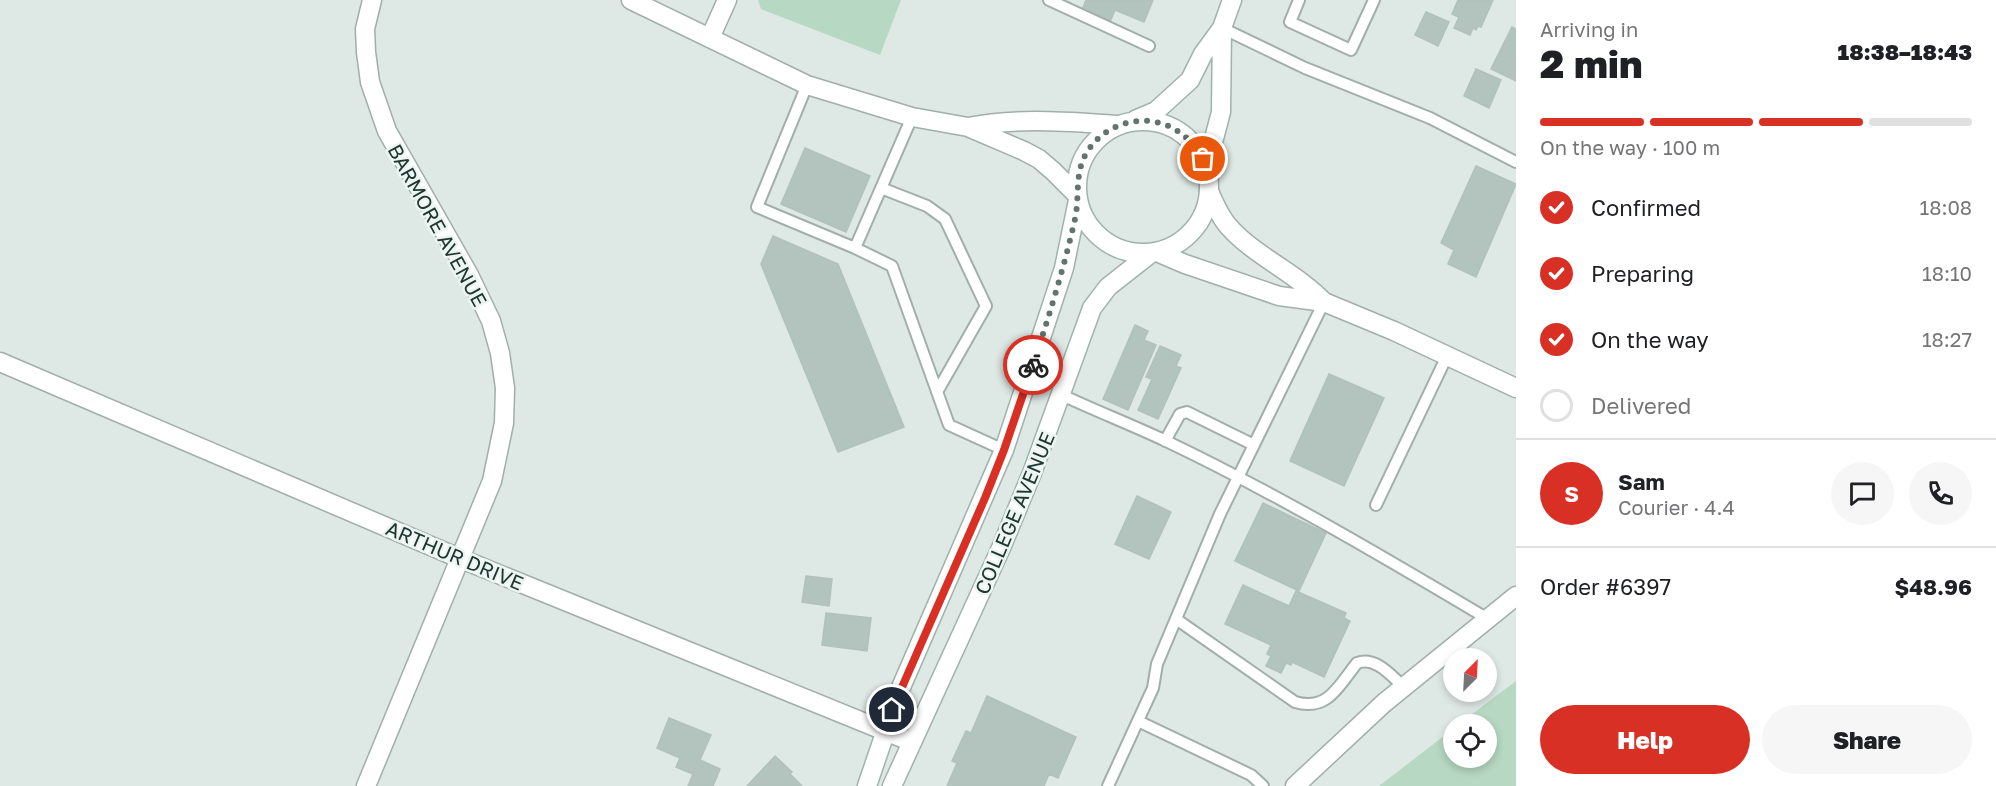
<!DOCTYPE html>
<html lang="en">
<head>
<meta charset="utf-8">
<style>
  :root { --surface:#fff; --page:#f6f6f6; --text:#202124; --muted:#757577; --line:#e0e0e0; --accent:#d93025 }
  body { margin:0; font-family:"Golos Text",sans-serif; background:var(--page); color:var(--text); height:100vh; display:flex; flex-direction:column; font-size:22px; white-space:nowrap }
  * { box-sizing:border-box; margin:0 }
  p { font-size:20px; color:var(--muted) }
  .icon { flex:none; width:33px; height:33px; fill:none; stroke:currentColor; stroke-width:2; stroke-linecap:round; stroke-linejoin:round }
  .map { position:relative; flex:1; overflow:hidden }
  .drawer { display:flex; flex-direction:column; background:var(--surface); width:480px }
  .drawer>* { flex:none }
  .needle { width:39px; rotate:24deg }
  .fabs { position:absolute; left:1443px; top:648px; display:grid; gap:12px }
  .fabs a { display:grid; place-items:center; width:54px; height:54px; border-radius:50%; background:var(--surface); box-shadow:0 3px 9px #0003; font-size:30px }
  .pin { position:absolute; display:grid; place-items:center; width:51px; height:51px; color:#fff; margin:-26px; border:3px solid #fff; border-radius:50%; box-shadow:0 2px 6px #0007 }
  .courier { position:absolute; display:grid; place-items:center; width:60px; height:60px; margin:-30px; border:4px solid #d93025; border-radius:50%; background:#fff; color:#222; box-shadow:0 2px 8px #0007 }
  .overview em { font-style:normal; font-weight:800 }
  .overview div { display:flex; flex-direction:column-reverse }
  .overview { display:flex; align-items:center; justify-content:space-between; height:102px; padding:0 24px }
  h1 { font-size:39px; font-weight:800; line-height:45px }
  .bar { display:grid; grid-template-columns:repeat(4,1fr); gap:9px 6px; align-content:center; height:72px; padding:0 24px }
  .bar i { height:8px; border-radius:4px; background:var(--line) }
  .bar .current { background:var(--accent) }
  .bar p { grid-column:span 4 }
  .line { display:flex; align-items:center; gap:15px; padding:0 24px; border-top:2px solid var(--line) }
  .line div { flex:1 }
  .round { display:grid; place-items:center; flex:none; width:63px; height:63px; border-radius:32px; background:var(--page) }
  ol { padding:0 24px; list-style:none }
  li { display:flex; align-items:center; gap:18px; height:66px }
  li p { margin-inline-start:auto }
  li .icon { padding:6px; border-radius:50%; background:var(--accent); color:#fff; stroke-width:4 }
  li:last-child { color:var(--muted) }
  li i { width:33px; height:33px; border:3px solid var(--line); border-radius:50% }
  .button { display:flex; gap:12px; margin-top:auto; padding:12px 24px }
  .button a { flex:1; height:69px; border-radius:36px; background:var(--accent); color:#fff; font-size:24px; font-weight:800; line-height:69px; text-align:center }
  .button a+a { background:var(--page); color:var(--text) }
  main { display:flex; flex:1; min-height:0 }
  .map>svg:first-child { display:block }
</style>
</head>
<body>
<main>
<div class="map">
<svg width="1516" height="786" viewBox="0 0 1516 786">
  <rect width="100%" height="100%" fill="#dee8e4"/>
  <!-- green -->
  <path fill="#b7d8c2" d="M758 0H901L880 55 761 9Z
    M1516 681V786H1379L1453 729 1454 758H1486V724H1459Z"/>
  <!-- building -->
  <path fill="#b3c3bd" stroke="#b1c1bb" stroke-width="1.5" d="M1086 0H1153L1144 22 1115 10 1107 29 1079 18Z
    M1458 0H1493L1481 27 1478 26 1476 30 1473 28 1470 35 1454 28 1459 17 1452 14Z
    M1426 12 1449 22 1438 46 1415 35Z
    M1512 27 1516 29V81L1491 69Z
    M1476 69 1501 80 1489 108 1464 96Z
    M805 148 870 176 846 232 781 204Z
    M1476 166 1516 184 1476 277 1448 264 1454 250 1441 243Z
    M773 236 838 264 904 427 838 452 761 264Z
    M1135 325 1148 331 1144 340 1156 345 1128 410 1103 399Z
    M1160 346 1181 355 1176 366 1181 368 1158 419 1138 410 1152 379 1146 377Z
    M1329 374 1384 398 1344 486 1290 461Z
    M1137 496 1171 512 1149 559 1115 544Z
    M1263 503 1326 533 1299 591 1235 561Z
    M806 576 832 579 829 606 802 602Z
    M1243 585 1289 606 1296 591 1346 613 1344 618 1350 621 1324 677 1292 662 1291 665 1286 663 1281 673 1266 666 1271 656 1267 654 1271 645 1225 624Z
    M826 613 871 618 867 651 822 645Z
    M987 696 1076 737 1058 778 1049 774 1044 786H947L957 763 952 761 966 731 971 733Z
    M669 718 711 735 700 760 720 769 713 786H688L693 774 676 767 680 758 657 748Z
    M775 756 792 772 790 774 802 786H747Z"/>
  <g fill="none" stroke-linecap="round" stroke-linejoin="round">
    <!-- service casing -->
    <g stroke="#a1afab" stroke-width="14">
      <path id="service" d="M1049 0 1149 46
        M1299 0 1290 22 1351 50 1374 0
        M1222 28 1305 68 1430 118 1516 162
        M807 85 757 207 855 248
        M912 117 855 248 892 266 949 425 1004 450
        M881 188 927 206 945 219 986 306 937 392
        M1062 395C1096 411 1132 425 1166 441 1277 494 1382 556 1488 619
        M1165 441 1180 414 1187 412 1254 445
        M1376 505 1447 356
        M1176 619 1295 702C1328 712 1339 685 1357 663 1376 656 1391 676 1404 687
        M1138 721 1251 775 1263 786
        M1108 786 1153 688 1157 664 1220 514 1324 302"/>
    </g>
    <!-- minor casing -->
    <g stroke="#a1afab" stroke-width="21">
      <path id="minor" d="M710 38 727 0
        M0 362 459 558 912 742
        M366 786 492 481 504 423 505 388 500 353 491 321 469 275 387 131 370 82 366 52 365 29 372 0
        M1295 786 1384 703 1516 596"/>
    </g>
    <!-- tertiary casing -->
    <g stroke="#a1afab" stroke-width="21">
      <path id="tertiary" d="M631 0 807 85 912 117 968 127 1024 151 1039 159 1053 171 1077 195
        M968 127C1018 117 1069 122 1120 125
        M1209 191C1214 203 1220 217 1229 227 1256 257 1295 272 1324 302
        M1157 252 1185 264 1279 296 1324 302 1394 331 1516 388"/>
    </g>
    <!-- secondary casing -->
    <g stroke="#9eb3ac" stroke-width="21">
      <path id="secondary" d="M1135 120 1156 111 1190 80 1203 54 1222 28
        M1077 187a66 66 0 1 1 132 0a66 66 0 1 1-132 0Z
        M1206 169 1221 112 1222 28 1232 0
        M867 786 899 692 1004 450 1064 268 1078 200
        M892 786 1001 548 1032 473 1092 308 1108 287 1150 254"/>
    </g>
    <!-- service -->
    <use href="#service" stroke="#fff" stroke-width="10"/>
    <!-- minor -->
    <use href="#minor" stroke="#fff" stroke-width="18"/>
    <!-- tertiary -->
    <use href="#tertiary" stroke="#fff" stroke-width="18"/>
    <!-- secondary -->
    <use href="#secondary" stroke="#fff" stroke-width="18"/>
  </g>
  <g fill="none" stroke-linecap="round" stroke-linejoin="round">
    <!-- done -->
    <path stroke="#627470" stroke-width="6" stroke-dasharray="0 10.8" d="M1033 365C1049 316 1064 268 1075 219 1080 196 1074 173 1087 152 1100 131 1124 119 1149 121 1173 123 1192 139 1203 159"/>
    <!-- route -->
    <path stroke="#d93025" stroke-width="8" d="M892 710 985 498 1004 450 1033 365"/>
  </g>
  <g text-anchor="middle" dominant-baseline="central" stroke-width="5" stroke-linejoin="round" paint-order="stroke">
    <!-- street labels -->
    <g font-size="20" fill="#203631" stroke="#edf5f2">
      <text transform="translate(438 225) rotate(61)">BARMORE AVENUE</text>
      <text transform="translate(1014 513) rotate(-67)">COLLEGE AVENUE</text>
      <text transform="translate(455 555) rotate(23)">ARTHUR DRIVE</text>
    </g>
  </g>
</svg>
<div class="fabs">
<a><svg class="needle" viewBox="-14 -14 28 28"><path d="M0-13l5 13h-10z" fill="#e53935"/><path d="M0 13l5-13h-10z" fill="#757577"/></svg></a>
<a><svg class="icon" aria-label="locate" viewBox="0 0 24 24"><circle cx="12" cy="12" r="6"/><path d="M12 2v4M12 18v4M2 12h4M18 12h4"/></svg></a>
</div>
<div class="pin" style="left:1203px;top:159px;background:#ea580c"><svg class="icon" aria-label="bag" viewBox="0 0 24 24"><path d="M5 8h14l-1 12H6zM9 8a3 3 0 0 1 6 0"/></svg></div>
<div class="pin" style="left:892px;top:710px;background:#1f2937"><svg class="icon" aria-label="home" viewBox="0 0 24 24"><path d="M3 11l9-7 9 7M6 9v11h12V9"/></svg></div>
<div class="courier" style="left:1033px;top:365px"><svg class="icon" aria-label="bike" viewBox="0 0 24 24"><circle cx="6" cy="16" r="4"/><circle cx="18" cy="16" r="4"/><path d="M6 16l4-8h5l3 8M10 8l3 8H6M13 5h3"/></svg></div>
</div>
<section class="drawer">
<div class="overview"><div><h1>2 min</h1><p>Arriving in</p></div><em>18:38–18:43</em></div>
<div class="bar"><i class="current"></i><i class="current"></i><i class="current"></i><i></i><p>On the way · 100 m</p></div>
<ol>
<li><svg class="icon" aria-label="check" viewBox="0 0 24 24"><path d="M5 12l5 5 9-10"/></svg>Confirmed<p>18:08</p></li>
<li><svg class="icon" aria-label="check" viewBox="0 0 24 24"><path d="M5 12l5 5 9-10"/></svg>Preparing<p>18:10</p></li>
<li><svg class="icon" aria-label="check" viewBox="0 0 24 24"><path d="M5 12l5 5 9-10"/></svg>On the way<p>18:27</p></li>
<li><i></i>Delivered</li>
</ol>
<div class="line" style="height:108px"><b class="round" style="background:var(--accent);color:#fff">S</b><div><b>Sam</b><p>Courier · 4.4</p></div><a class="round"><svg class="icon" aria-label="chat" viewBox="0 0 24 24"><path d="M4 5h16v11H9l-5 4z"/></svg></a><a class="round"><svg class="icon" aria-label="phone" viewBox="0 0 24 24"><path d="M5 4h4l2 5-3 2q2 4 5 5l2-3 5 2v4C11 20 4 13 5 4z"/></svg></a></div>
<div class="line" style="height:78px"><div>Order #6397</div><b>$48.96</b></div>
<div class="button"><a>Help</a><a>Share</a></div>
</section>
</main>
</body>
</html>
